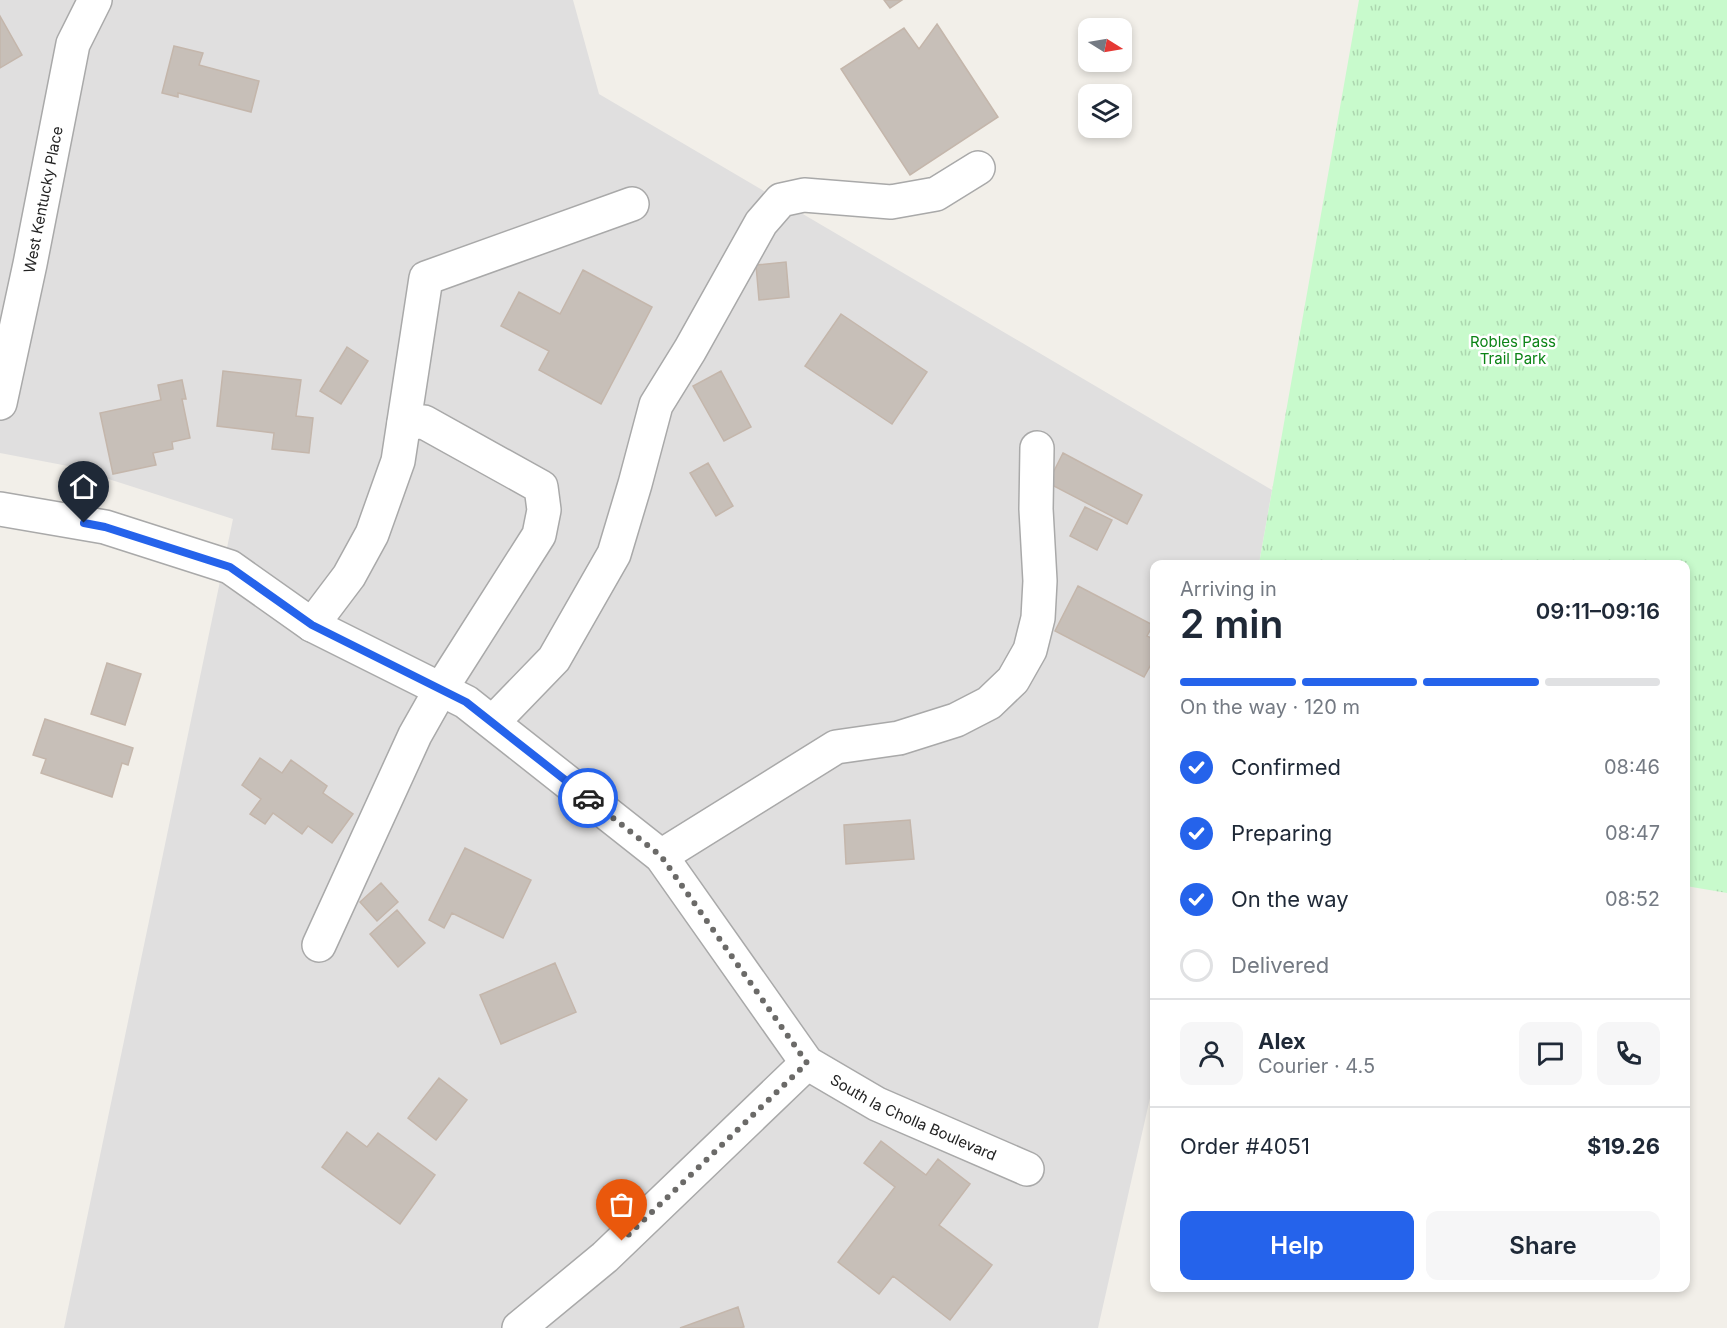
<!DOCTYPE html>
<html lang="en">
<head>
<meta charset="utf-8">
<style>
  :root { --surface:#fff; --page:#f6f6f7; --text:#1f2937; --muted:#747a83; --line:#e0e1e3; --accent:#2563eb }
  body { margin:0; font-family:Inter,sans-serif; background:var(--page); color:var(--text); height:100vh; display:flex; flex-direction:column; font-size:22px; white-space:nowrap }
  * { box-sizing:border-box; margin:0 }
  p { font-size:20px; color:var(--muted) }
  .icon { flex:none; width:33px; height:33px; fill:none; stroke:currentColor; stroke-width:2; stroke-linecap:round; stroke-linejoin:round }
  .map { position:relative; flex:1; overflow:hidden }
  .panel { position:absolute; left:1150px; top:560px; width:540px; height:732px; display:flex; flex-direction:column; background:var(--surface); border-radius:12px; box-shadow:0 3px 9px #0003 }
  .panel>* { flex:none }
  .needle { width:39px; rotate:101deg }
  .fabs { position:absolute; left:1078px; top:18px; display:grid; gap:12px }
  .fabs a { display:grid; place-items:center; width:54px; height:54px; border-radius:12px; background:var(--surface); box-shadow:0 3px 9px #0003; font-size:30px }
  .pin { position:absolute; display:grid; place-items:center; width:51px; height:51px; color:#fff; margin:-62px -26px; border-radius:50% 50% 50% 0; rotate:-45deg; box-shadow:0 0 6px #0007 }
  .pin .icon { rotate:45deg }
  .courier { position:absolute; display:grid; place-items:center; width:60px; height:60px; margin:-30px; border:4px solid #2563eb; border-radius:50%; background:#fff; color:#222; box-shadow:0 2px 8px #0007 }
  .headline em { font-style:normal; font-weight:600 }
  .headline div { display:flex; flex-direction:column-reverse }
  .headline { display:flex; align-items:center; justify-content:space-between; height:102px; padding:0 30px }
  h1 { font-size:39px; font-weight:600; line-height:45px }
  .bar { display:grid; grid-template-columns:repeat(4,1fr); gap:9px 6px; align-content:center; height:72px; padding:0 30px }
  .bar i { height:8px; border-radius:4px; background:var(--line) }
  .bar .on { background:var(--accent) }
  .bar p { grid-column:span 4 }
  .line { display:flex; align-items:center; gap:15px; padding:0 30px; border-top:2px solid var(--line) }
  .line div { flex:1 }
  .round { display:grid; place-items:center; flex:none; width:63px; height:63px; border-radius:12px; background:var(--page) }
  ol { padding:0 30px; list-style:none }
  li { display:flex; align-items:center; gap:18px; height:66px }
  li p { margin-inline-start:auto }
  li .icon { padding:6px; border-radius:50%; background:var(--accent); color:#fff; stroke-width:4 }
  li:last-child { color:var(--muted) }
  li i { width:33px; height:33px; border:3px solid var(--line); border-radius:50% }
  .primary-button { display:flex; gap:12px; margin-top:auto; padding:12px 30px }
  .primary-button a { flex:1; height:69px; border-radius:12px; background:var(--accent); color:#fff; font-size:24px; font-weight:600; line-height:69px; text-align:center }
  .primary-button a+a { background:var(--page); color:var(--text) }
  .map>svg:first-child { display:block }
</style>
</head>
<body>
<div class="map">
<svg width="1727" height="1328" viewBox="0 0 1727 1328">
  <defs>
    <pattern id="park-tufts" width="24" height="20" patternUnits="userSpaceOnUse" patternTransform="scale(1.5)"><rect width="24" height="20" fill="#c8facc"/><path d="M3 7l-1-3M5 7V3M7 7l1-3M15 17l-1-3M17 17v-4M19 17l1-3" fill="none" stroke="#acd6af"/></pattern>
  </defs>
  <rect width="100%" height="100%" fill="#f2efe9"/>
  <!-- residential -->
  <path fill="#e0dfdf" d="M0 0H573L599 94 1272 490 1259 564H1155V1076L1098 1328H64L233 519 68 466 0 453Z"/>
  <!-- park -->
  <path fill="url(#park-tufts)" d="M1359 0H1727V893L1686 886V564H1259Z"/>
  <!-- building -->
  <path fill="#c7bfb8" stroke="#c4b6ab" stroke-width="1.5" d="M884 0H902L890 8Z
    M0 16 22 55 0 68Z
    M937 24 998 117 910 175 841 69 904 28 919 49Z
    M174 46 203 53 199 65 259 81 251 112 178 93V97L162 93Z
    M786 262 789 297 759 300 756 265Z
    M583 270 652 307 601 404 539 370 549 351 501 326 519 292 560 314Z
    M841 314 927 372 892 424 805 366Z
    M347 347 368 361 341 404 320 391Z
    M223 371 301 380 296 416 313 418 309 453 272 449 274 433 217 426Z
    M721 371 751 427 724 441 693 386Z
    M182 380 186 399H182L190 438 172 442 173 449 153 453 156 465 113 474 100 413 161 400 158 385Z
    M1063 453 1142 495 1127 524 1048 483Z
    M708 463 733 506 716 516 690 473Z
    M1085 507 1112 520 1097 550 1070 536Z
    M1078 586 1153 625 1147 636 1155 640V657L1144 677 1055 631Z
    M107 663 141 674 125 725 91 714Z
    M45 719 133 748 128 765 122 763 112 797 41 773 46 759 33 755Z
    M260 758 282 773 291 760 327 786 323 793 353 814 332 843 308 826 302 834 273 813 265 824 250 814 261 799 242 785Z
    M910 820 914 859 846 864 844 825Z
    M465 848 531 880 503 938 452 913 444 928 429 920Z
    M381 883 398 902 377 921 360 902Z
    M397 910 425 943 398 967 370 934Z
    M555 963 576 1012 501 1044 480 995Z
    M439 1078 467 1100 436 1140 408 1118Z
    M347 1132 367 1147 378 1133 435 1175 400 1224 322 1167Z
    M881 1141 926 1175 938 1159 970 1184 939 1225 992 1265 950 1320 893 1276 879 1294 838 1262 895 1187 864 1163Z
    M738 1307 744 1327 740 1328H680Z"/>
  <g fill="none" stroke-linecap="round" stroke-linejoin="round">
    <!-- minor casing -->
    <g stroke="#a9a9a9" stroke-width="36">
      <g id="minor">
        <path id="s1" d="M0 403 30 264 73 44 95 0"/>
        <path id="s2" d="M0 509 105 527 230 567 312 625 466 702 661 856 807 1063 877 1104 1027 1169"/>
        <path d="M312 625 349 576 372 534 398 461 426 278 632 204"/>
        <path d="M493 722 554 659 614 554 635 484 656 405 690 350 761 223 781 200 804 195 891 202 936 194 978 168"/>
        <path d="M661 856 836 747 899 738 956 720 989 703 1013 680 1030 650 1038 618 1040 581 1036 509 1037 448"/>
        <path d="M319 945 415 735 441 689 539 535 544 510 541 487 424 422 404 423"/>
        <path d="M519 1328 605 1257 807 1063"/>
      </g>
    </g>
    <!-- minor -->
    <use href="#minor" stroke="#fff" stroke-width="33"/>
  </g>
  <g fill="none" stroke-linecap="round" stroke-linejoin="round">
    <!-- done -->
    <path stroke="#6b6a68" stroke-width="6" stroke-dasharray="0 10.8" d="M588 798 661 856 807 1063 622 1241"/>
    <!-- route -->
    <path stroke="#2563eb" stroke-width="8" d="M84 523 105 527 230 567 312 625 466 702 588 798"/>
  </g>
  <g text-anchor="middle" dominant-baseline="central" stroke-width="5" stroke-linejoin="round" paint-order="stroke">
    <!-- street labels -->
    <g font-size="15" fill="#222" stroke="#fff">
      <text stroke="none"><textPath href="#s1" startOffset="208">West Kentucky Place</textPath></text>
      <text stroke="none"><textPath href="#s2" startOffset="1132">South la Cholla Boulevard</textPath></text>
    </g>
    <!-- park labels -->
    <g font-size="15" fill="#0c8416" stroke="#fff">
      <text x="1513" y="341">Robles Pass<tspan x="1513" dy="17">Trail Park</tspan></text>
    </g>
  </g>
</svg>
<div class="fabs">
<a><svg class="needle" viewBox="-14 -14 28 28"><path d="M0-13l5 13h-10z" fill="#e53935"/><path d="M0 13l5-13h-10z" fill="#747a83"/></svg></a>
<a><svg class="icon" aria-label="layers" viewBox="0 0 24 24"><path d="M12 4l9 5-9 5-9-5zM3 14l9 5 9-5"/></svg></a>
</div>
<div class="pin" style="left:622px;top:1241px;background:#ea580c"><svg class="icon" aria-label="bag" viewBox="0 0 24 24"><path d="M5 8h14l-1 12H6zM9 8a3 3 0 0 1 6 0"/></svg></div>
<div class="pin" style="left:84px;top:523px;background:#1f2937"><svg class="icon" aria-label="home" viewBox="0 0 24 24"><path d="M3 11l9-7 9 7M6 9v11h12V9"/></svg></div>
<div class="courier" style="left:588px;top:798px"><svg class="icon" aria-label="car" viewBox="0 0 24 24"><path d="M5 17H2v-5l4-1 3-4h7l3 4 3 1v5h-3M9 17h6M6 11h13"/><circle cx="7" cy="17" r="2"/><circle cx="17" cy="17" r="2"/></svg></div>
<section class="panel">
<div class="headline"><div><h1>2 min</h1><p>Arriving in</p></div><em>09:11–09:16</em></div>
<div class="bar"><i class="on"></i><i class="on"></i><i class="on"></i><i></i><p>On the way · 120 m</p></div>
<ol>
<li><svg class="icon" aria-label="check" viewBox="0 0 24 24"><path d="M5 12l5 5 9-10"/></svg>Confirmed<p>08:46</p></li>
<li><svg class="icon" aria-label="check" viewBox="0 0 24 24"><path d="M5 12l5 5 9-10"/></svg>Preparing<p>08:47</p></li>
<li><svg class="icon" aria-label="check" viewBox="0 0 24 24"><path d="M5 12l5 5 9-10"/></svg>On the way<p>08:52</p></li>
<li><i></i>Delivered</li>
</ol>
<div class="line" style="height:108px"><a class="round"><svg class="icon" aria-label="person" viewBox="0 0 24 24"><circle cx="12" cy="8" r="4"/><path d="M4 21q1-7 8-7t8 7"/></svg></a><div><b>Alex</b><p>Courier · 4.5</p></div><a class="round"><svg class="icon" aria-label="chat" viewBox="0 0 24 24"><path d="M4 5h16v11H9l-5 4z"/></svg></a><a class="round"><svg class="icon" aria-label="phone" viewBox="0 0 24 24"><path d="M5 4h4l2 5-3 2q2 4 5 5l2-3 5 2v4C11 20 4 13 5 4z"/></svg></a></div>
<div class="line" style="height:78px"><div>Order #4051</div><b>$19.26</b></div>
<div class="primary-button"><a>Help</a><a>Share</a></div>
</section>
</div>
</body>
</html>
